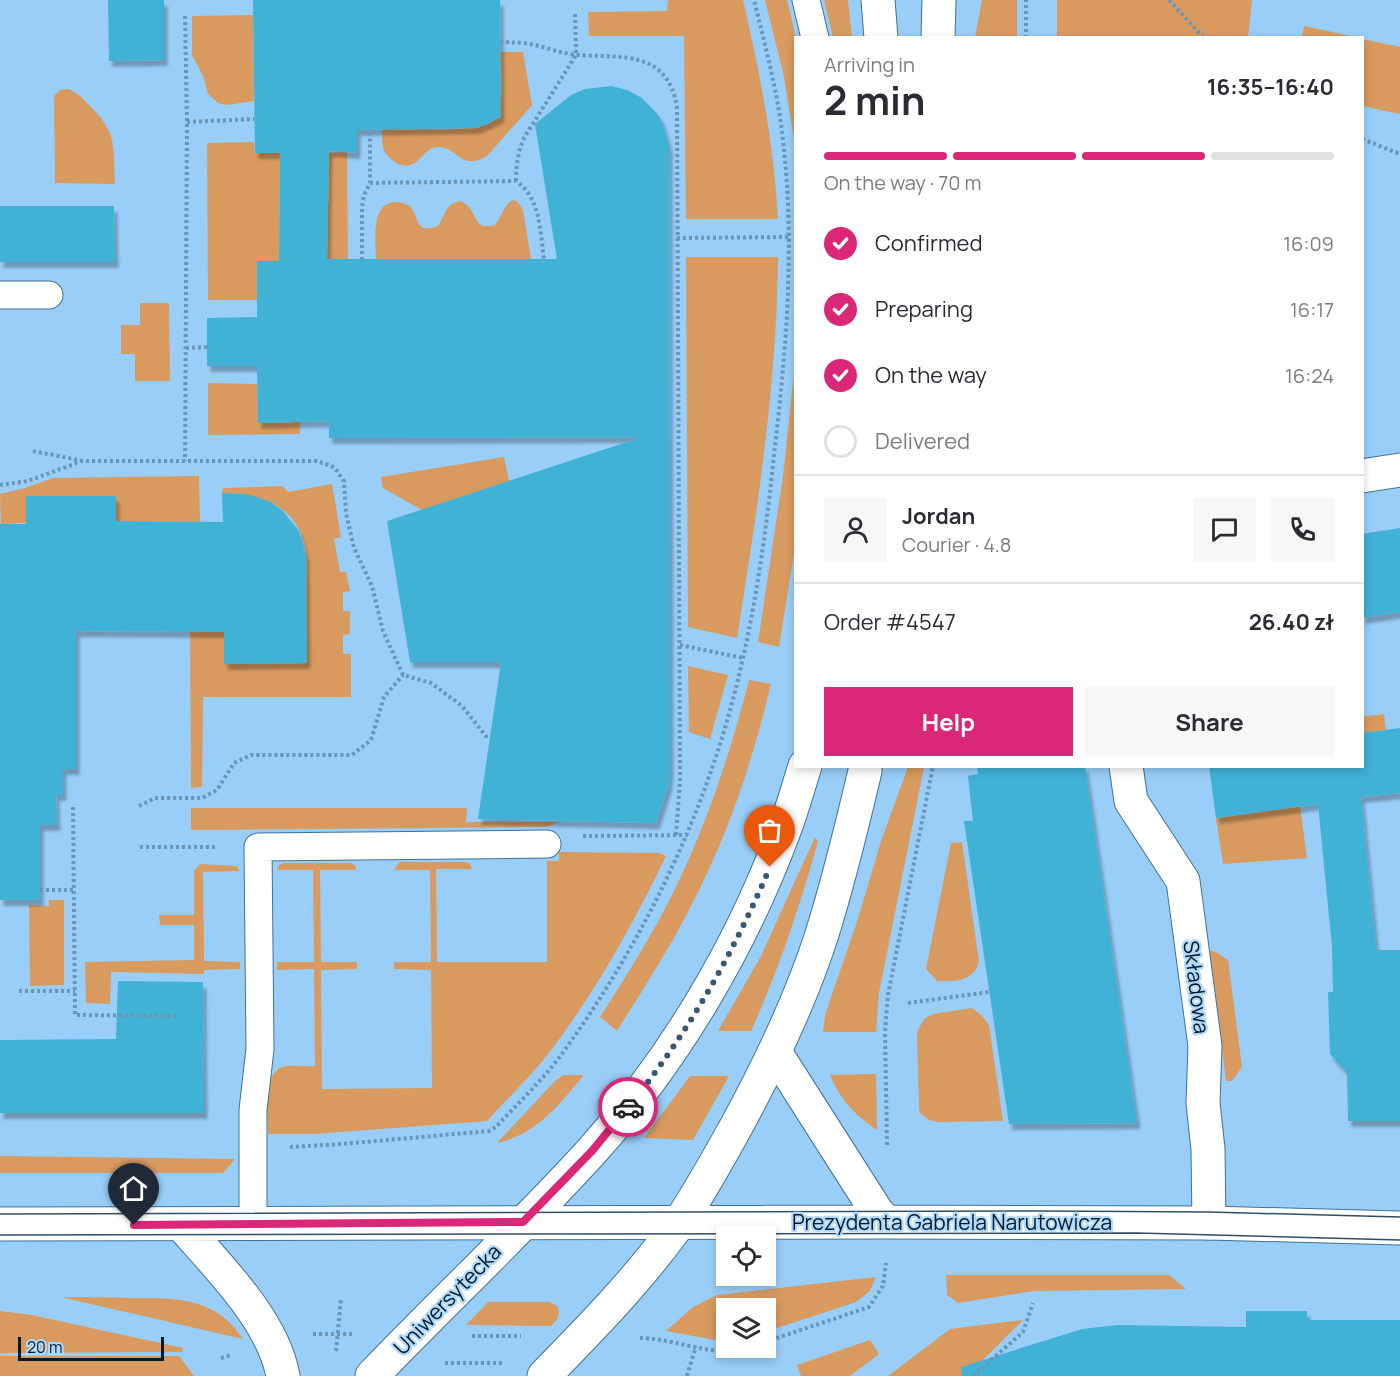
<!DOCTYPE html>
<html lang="en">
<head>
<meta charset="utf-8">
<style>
  :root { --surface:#fff; --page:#f7f7f7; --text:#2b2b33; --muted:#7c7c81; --line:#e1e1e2; --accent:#db2777 }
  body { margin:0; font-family:Manrope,sans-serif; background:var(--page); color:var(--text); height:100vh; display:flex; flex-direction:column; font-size:22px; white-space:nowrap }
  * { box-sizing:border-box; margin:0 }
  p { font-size:20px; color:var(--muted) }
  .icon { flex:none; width:33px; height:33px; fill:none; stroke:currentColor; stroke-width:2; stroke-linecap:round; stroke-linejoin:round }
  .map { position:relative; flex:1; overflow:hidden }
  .panel { position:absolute; left:794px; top:36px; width:570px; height:732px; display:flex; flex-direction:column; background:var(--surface); border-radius:0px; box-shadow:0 3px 9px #0003 }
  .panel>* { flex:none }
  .controls { position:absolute; left:716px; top:1226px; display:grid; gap:12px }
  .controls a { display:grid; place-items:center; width:60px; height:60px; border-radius:0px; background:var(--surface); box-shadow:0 3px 9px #0003; font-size:30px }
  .scale { position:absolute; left:18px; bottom:15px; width:146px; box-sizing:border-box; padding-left:6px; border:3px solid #051a29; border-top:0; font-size:16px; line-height:21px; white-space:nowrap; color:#051a29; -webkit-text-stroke:4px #b0dafc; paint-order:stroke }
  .pin { position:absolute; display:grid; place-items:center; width:51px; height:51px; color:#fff; margin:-62px -26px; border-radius:50% 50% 50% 0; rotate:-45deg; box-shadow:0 0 6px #0007 }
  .pin .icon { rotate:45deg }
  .courier { position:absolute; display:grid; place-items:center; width:60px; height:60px; margin:-30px; border:4px solid #db2777; border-radius:50%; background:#fff; color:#222; box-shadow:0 2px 8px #0007 }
  .overview em { font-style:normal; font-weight:700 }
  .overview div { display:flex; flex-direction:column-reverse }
  .overview { display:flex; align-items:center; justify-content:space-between; height:102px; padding:0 30px }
  h1 { font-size:39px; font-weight:700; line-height:45px }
  .bar { display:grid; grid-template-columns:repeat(4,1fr); gap:9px 6px; align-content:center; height:72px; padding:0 30px }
  .bar i { height:8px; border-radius:4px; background:var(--line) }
  .bar .selected { background:var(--accent) }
  .bar p { grid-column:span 4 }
  .line { display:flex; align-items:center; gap:15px; padding:0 30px; border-top:2px solid var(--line) }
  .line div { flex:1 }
  .round { display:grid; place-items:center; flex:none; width:63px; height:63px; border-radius:0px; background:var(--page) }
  ol { padding:0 30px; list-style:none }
  li { display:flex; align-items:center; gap:18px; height:66px }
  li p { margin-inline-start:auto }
  li .icon { padding:6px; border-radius:50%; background:var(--accent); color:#fff; stroke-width:4 }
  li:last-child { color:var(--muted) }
  li i { width:33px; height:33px; border:3px solid var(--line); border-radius:50% }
  .button { display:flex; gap:12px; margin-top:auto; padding:12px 30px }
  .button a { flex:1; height:69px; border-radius:0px; background:var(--accent); color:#fff; font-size:24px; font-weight:700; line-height:69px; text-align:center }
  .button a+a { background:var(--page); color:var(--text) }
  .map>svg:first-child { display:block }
</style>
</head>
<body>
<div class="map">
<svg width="1400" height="1376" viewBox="0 0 1400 1376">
  <defs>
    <filter id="shadow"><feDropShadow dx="3.5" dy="6" stdDeviation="1.5" flood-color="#0004"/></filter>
  </defs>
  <rect width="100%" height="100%" fill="#99cef8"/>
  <!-- green -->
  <path fill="#d99a5f" d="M668 0H743C760 73 774 144 778 219H686L684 36H589L588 12 667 11Z
    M765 0H787L796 37 795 146 784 77Z
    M824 0H848L852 37H833Z
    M982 0H1017V37H975Z
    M1057 0H1252L1248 37 1057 38Z
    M253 15 254 101 227 105 218 103 208 94 203 76 192 55V16Z
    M1304 26 1355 37H1302Z
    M1362 39 1400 47V114L1362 106Z
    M500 52H523L532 105 487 156C461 171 459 149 440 147 427 146 423 158 413 164 402 170 387 159 383 148 382 142 382 135 382 129 403 129 481 133 493 121 506 109 501 68 500 52Z
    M68 89C78 93 83 98 90 106 118 134 113 146 115 184L55 183 54 96 60 90Z
    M254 142 255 153H280L279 261H257V300H208L207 143Z
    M347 152 348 261 327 260 329 153Z
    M460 201C479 208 471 232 495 225 502 217 511 183 523 211L531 259 376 260C376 243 370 204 394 202 398 202 404 203 408 205 420 212 412 236 438 226 446 214 445 204 460 201Z
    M686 257H778C777 385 757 512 737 638L688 627Z
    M140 303H169L170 381H135V354H121V325H140Z
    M795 364V547L779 647 758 642 783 476Z
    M208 383 257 384 258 423 300 422V434L208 435Z
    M504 457 509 481 422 510 383 488 381 477Z
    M199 476 200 522 116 521 115 496H26V523L1 524 0 494 25 488 53 478Z
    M332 484 341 537 334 539 340 572H346L350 591 343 592V611H350V634L343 635V654H351V697H203L202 787 191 788 190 632 224 619 225 664 307 663C306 640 306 616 306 593 306 578 308 561 305 546 295 504 260 494 222 493L223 488 283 486 288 492Z
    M688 666 728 675 710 739 689 732Z
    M749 680 771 684C753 760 728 835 692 904 670 948 643 989 617 1031L600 1017C627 975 654 932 676 887 708 820 731 751 749 680Z
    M1384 714 1386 730 1362 733V717Z
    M908 767H924L879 993 876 1032H823L825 1016 832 994 856 925 881 841Z
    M1300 806 1307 858 1223 864 1216 818Z
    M191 808H467L466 822H559L546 827 191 830Z
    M815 837 818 841C800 906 779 969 751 1031H718L761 956Z
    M962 842 979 962C974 981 954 982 937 981L926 969 951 843Z
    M559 852 659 853 666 856C633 925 595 992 549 1053 530 1077 507 1099 487 1121L315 1134H268C268 1118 262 1074 282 1067 292 1064 305 1067 315 1066L314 969 277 970V962H314L313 870H277L279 865 283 863H350L355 865 356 870H320L321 962H357V969L321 970 322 1089 432 1088 431 970 394 969V962H431L430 870H394L399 862H465L470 864 472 869H436L437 962H547V861H559Z
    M200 864 237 866 239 871 203 872 204 961 240 962V969L204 970V974L111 972 110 1004 86 1003 85 962 194 960V925H160L159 915H194V871Z
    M49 900H64V985L30 986 29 905 49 906Z
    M1210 951H1214L1228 960 1242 1067 1232 1081H1226Z
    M972 1008 982 1016 989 1025 1003 1121 937 1122 929 1120 920 1113 919 1109 917 1033 920 1026 925 1018 933 1014Z
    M876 1074 877 1130C855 1115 840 1100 830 1075Z
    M563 1075H584C559 1105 537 1134 497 1143L554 1082Z
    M690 1076H729L693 1140 644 1138Z
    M0 1156 235 1159 223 1173H0Z
    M946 1275H1169L1186 1289 1034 1291 958 1303 947 1295Z
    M876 1277 870 1291 856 1302 765 1332V1308H726V1342L666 1331 693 1307 717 1295Z
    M61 1297C85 1297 108 1297 131 1298 176 1298 216 1297 243 1339Z
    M488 1302H549L557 1306C561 1316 558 1319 551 1326L466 1325Z
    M0 1311 32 1315 183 1348 182 1352 0 1353Z
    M1023 1320 967 1376H888L950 1329Z
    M870 1340 879 1354 850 1376H801L797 1365Z
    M0 1356H179L194 1376H0Z"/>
  <!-- building -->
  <path fill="#41b2d5" filter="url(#shadow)" d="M108 0H164V60L109 61Z
    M253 0H500L501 117 477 128 357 130V153L329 151 327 259H557L535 124 571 95 585 89 611 86 627 90 642 98 659 116 663 124 669 147 670 773 668 787 656 823 478 819 501 662H410L387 521 642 437 329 438V421L258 423 257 366H207V318L257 317V261H279L280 153H255Z
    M0 206H114L115 262H0Z
    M222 493 246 494 269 501 282 510 299 531 306 557 307 663 224 664V632L76 631V769H63V795H56L57 825H40V900H0V524H26V496H116V521L223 522Z
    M1400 528V612L1362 618V534Z
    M1400 728V793L1361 797 1376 950H1400V1121H1348L1347 1073 1330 1054 1328 992H1333L1332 947 1318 804 1216 818 1209 766H1362V733Z
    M977 766H1085L1137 1123 1009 1124 964 821H973L968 776 978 774Z
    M118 981 203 982 204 1113H0V1040L116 1039Z
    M1246 1311H1307V1320H1400V1376H962L961 1367 1082 1329 1118 1325 1246 1327Z"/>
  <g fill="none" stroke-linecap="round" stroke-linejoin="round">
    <!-- service casing -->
    <g stroke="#407298" stroke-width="29">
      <path id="service" d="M806 0 815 38
        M0 295H49
        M253 1224V1110L260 1049 258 847 547 844"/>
    </g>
    <!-- minor casing -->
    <g stroke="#407298" stroke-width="35">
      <path id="minor" d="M1362 476 1400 470
        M1126 766 1131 801 1183 881 1205 1046 1203 1103 1208 1149 1209 1223"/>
    </g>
    <!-- tertiary casing -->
    <g stroke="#407298" stroke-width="35">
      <path id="tertiary" d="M775 1052 877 1212 886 1222
        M0 1224 886 1222 1209 1223 1400 1228
        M182 1225C218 1267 273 1320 283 1376"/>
    </g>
    <!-- secondary casing -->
    <g stroke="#407298" stroke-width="35">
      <path id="secondary" d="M878 0 881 38
        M938 38 939 0
        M372 1376C444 1301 521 1229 591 1152 674 1060 741 947 784 831 792 810 798 788 805 766
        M544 1376C591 1328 637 1281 677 1226 699 1194 718 1159 737 1125 770 1064 801 1000 822 934 839 880 852 826 865 771V766"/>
    </g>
    <!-- path -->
    <path stroke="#6a95b6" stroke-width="4" stroke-dasharray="3 3" stroke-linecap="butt" d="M1169 0 1204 38
      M185 16 187 122 185 461
      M1026 38V0
      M500 41C508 43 515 42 523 43 542 45 560 54 578 55 624 58 667 50 677 107L680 780 676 835
      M187 122 254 119
      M1362 139 1400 154
      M516 181C516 165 518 152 524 138L576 55 575 12
      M370 183 516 181C541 198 540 232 544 259
      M677 238 789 237
      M362 260V207L364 195 370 183V129
      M186 348 207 347
      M33 451 83 461H317L334 467 344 481 346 513 354 548 372 586 383 631 403 675 431 683 462 706 489 740
      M0 485 28 481 82 461
      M680 645 743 658
      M139 806 155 798H202L217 790 234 763 251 755H352L371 740 384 697 403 675
      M73 807 75 1015 178 1016
      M583 836 688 835
      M140 847H218
      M40 890H75
      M19 991H75
      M908 1003 989 992
      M887 1145 885 1032 888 995 933 766
      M290 1147 342 1144 489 1131 496 1127C519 1102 544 1079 564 1051 649 933 712 800 743 658 758 591 767 523 774 455 787 345 796 235 781 124 775 82 764 41 754 0
      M313 1334H353
      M472 1336H521
      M640 1338C676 1338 712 1359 748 1347
      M765 1342 869 1307 883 1286 886 1263
      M336 1351 341 1298
      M221 1358 231 1355
      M445 1363H504
      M687 1376 696 1346
      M973 1376 1023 1332 1033 1303"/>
    <!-- service -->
    <use href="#service" stroke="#fff" stroke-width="27"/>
    <!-- minor -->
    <use href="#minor" stroke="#fff" stroke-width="33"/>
    <!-- tertiary -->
    <use href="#tertiary" stroke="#fff" stroke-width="33"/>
    <!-- secondary -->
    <use href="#secondary" stroke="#fff" stroke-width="33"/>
    <!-- tram -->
    <path stroke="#314f66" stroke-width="1.5" d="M0 1214 1041 1211 1209 1212 1400 1217
      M0 1235 1137 1233 1400 1240"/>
  </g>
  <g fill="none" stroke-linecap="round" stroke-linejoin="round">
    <!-- done -->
    <path stroke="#395971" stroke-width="6" stroke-dasharray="0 10.8" d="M628 1107C687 1036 734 952 770 867"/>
    <!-- route -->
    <path stroke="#db2777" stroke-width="8" d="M134 1225 523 1222 592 1151 628 1107"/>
  </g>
  <g text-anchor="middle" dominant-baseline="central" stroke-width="4.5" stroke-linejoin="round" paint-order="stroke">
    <!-- street labels -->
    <g font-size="21" fill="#051a29" stroke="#b0dafc">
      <text transform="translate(1197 987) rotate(83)">Składowa</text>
      <text x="952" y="1222">Prezydenta Gabriela Narutowicza</text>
      <text transform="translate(447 1299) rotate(-46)">Uniwersytecka</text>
    </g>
  </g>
</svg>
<div class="controls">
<a><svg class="icon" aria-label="locate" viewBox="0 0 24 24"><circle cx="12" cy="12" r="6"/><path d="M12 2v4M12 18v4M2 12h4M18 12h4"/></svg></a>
<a><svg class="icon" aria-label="layers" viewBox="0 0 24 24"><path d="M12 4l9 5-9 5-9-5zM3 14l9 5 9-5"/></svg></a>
</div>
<div class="scale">20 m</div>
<div class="pin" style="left:770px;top:867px;background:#ea580c"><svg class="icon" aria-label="bag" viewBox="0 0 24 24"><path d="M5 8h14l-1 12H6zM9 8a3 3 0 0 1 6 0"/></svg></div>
<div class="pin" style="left:134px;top:1225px;background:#1f2937"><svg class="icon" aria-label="home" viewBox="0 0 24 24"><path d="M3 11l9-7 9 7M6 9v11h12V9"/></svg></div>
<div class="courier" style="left:628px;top:1107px"><svg class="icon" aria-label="car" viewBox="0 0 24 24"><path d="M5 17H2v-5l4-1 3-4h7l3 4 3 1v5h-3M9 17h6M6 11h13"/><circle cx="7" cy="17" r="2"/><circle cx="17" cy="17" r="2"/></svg></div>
<section class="panel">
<div class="overview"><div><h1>2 min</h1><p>Arriving in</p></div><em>16:35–16:40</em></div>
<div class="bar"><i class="selected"></i><i class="selected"></i><i class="selected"></i><i></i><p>On the way · 70 m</p></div>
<ol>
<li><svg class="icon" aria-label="check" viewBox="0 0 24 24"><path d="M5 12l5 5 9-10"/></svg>Confirmed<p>16:09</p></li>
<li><svg class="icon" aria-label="check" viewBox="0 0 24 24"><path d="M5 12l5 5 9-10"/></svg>Preparing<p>16:17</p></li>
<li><svg class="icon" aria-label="check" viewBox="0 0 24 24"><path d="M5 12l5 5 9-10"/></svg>On the way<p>16:24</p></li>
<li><i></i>Delivered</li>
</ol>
<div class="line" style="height:108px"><a class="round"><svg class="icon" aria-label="person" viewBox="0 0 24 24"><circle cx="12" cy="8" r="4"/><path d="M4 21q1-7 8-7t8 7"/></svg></a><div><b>Jordan</b><p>Courier · 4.8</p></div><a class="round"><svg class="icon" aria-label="chat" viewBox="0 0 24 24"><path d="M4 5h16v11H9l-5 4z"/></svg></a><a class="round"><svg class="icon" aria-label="phone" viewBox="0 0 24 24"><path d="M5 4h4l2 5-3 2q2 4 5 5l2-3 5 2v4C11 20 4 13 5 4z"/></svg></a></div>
<div class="line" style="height:78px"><div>Order #4547</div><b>26.40 zł</b></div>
<div class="button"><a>Help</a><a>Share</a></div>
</section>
</div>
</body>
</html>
